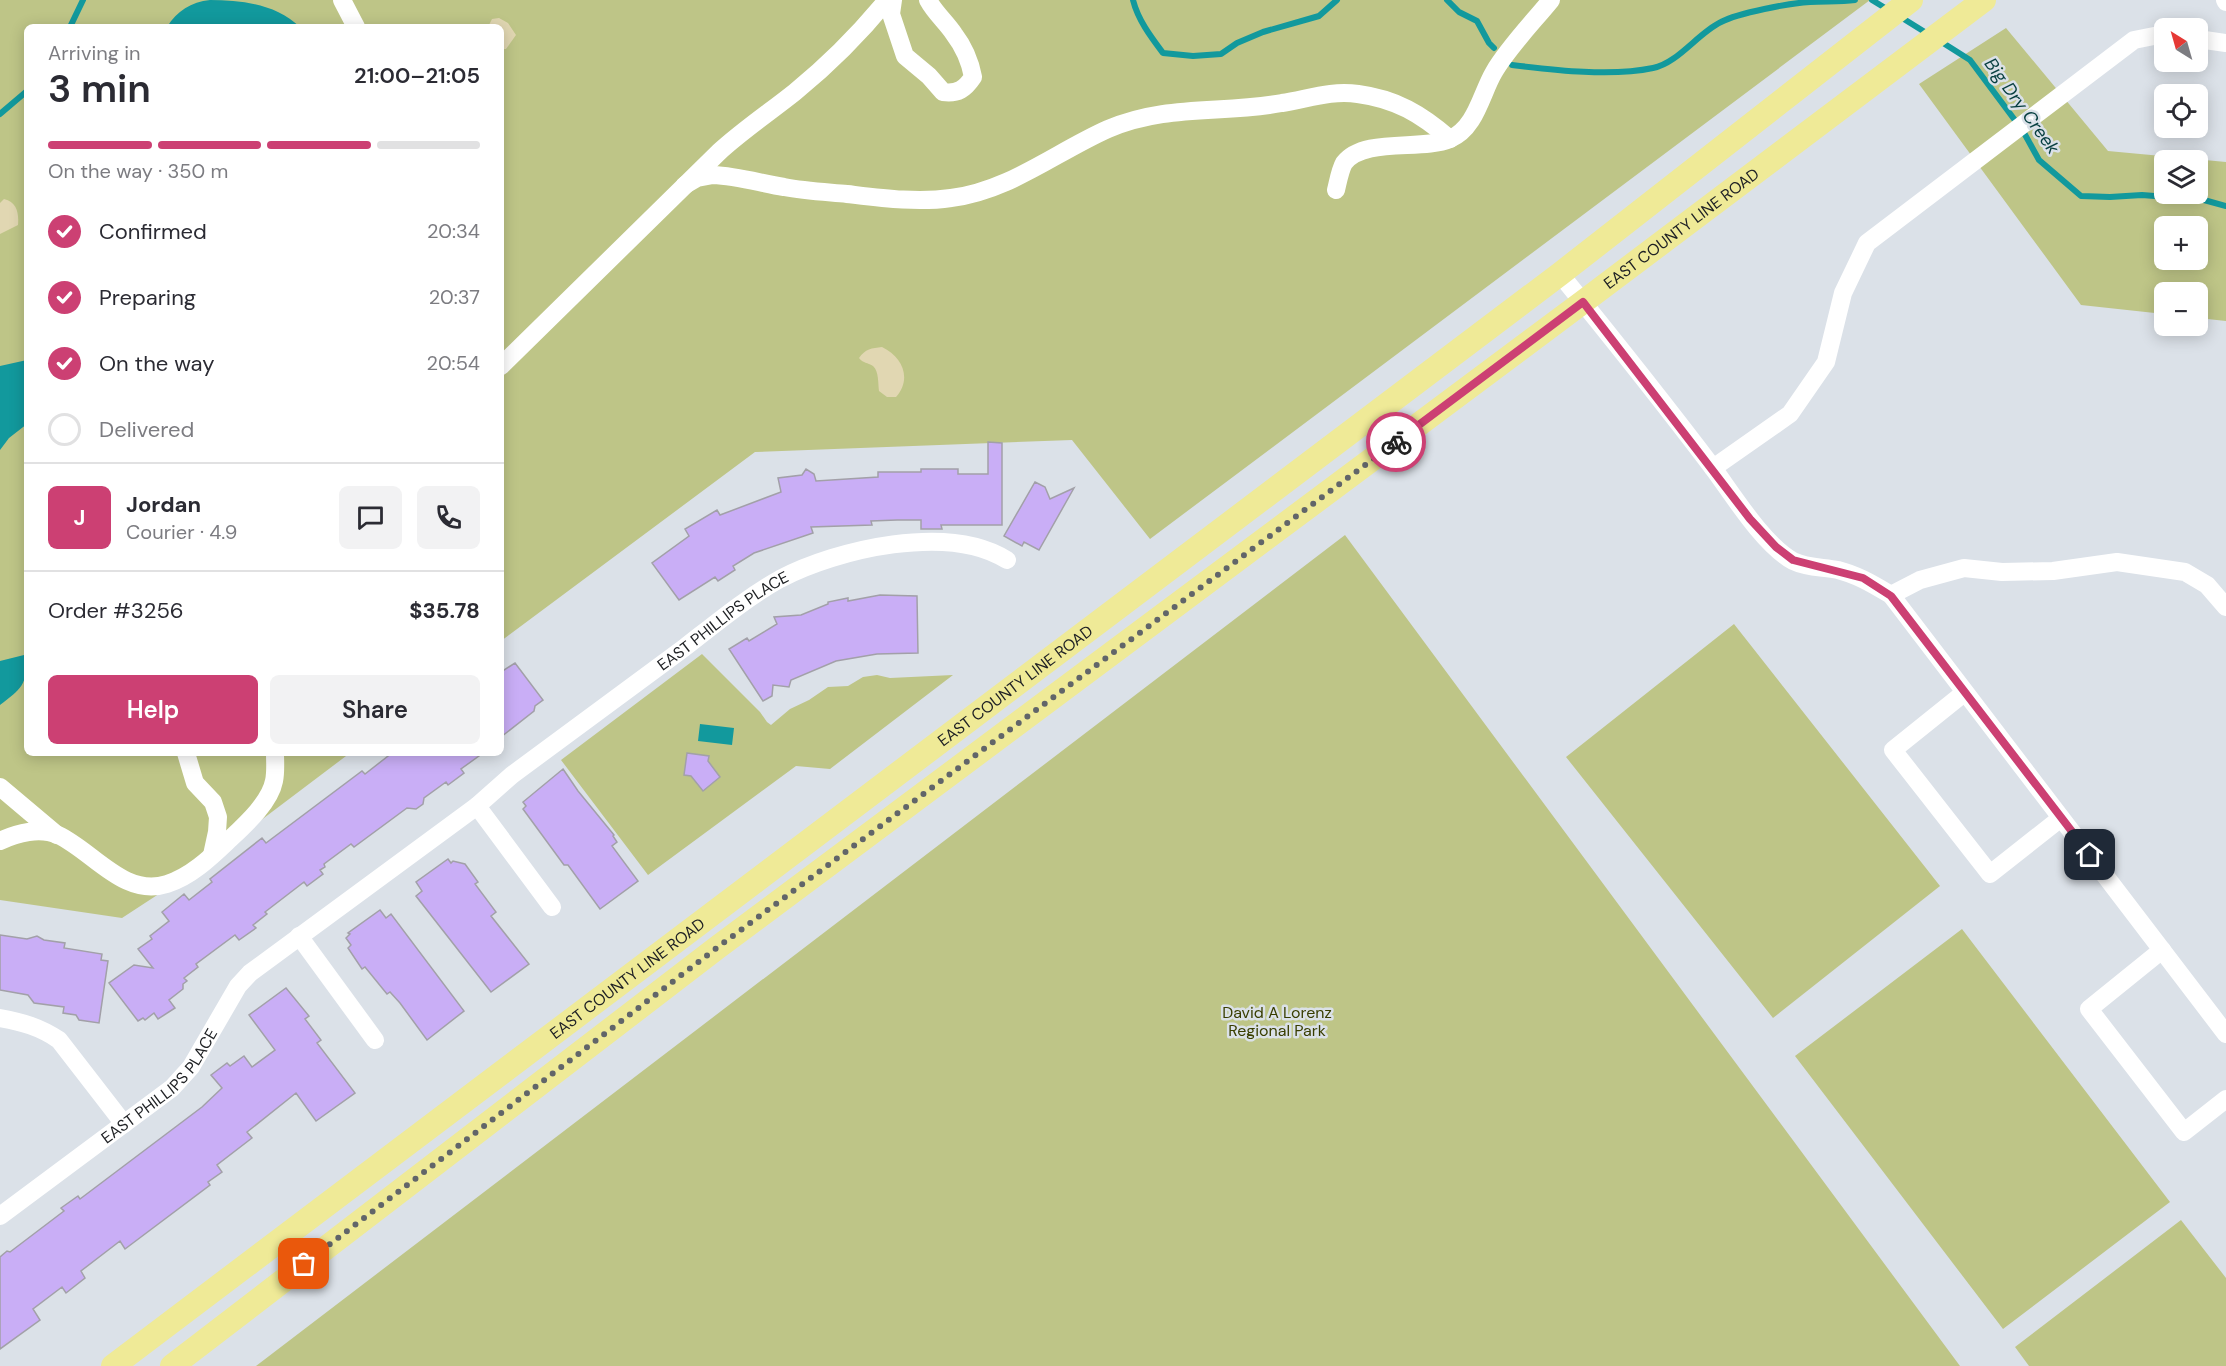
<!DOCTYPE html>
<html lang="en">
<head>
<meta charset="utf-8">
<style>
  :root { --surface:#fff; --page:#f2f2f3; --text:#2b2b33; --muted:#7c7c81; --line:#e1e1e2; --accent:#cc4073 }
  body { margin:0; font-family:"DM Sans",sans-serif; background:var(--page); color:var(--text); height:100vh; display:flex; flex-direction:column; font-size:22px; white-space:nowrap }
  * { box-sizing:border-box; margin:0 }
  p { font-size:20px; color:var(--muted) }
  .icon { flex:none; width:33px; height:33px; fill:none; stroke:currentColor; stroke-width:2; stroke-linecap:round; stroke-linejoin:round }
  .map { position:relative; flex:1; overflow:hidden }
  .side { position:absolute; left:24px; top:24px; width:480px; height:732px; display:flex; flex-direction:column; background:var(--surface); border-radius:9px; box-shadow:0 3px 15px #0003 }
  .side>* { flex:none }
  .needle { width:39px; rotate:323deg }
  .controls { position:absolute; left:2154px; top:18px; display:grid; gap:12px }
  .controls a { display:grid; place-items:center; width:54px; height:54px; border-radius:9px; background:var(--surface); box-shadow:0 3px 15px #0003; font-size:30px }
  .pin { position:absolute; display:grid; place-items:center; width:51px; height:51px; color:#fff; margin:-26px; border-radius:12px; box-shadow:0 3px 9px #0006 }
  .courier { position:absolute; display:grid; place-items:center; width:60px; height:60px; margin:-30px; border:4px solid #cc4073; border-radius:50%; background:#fff; color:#222; box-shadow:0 2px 8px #0007 }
  .headline em { font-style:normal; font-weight:600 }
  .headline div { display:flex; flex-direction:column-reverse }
  .headline { display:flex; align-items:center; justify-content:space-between; height:102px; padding:0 24px }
  h1 { font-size:39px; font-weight:600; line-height:45px }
  .bar { display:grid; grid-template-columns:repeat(4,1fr); gap:9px 6px; align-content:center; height:72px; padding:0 24px }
  .bar i { height:8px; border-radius:4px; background:var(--line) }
  .bar .on { background:var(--accent) }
  .bar p { grid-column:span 4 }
  .line { display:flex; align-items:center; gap:15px; padding:0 24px; border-top:2px solid var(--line) }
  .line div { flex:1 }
  .round { display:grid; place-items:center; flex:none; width:63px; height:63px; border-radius:9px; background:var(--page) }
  ol { padding:0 24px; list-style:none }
  li { display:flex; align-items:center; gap:18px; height:66px }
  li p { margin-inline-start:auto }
  li .icon { padding:6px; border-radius:50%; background:var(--accent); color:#fff; stroke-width:4 }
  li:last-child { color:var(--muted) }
  li i { width:33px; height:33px; border:3px solid var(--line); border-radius:50% }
  .action { display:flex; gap:12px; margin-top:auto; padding:12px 24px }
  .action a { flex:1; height:69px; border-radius:9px; background:var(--accent); color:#fff; font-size:24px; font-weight:600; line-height:69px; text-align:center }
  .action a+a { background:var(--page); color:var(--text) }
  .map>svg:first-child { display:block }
</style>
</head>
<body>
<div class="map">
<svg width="2226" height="1366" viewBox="0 0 2226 1366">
  <rect width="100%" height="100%" fill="#dbe1e8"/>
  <!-- green -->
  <path fill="#bec587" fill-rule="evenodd" d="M0 0H1870L1150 539 1072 440 755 452 501 641V27H27V753H350L194 871 122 918 0 900Z
    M2006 28 2108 151 2226 162V321L2198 318V292H2164V314L2081 305 1919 84ZM2164 160H2198V194H2164ZM2164 226H2198V260H2164Z
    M1345 535 1960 1366H256Z
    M1734 624 1940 886 1773 1018 1566 757Z
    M702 654 760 712 767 722 771 725 790 709 809 700 828 687 848 686 863 677 877 675 890 678 953 675 830 769 796 766 648 875 561 760Z
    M1962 929 2170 1202 2003 1329 1795 1056Z
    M2181 1220 2226 1278V1366H2029L2015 1347Z"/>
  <!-- sand -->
  <path fill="#e1d7b2" d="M499 18 508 23 516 35 506 49H501V27H488L492 19Z
    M4 199C17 202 19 213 18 225L0 234V203Z
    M882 347C903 357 912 379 896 397H887L879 391C878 384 879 371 873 366 867 362 864 364 859 358 865 349 872 348 882 347Z"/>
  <!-- water -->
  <path fill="#12999d" d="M210 0C242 0 276 4 300 27H167C177 11 191 2 210 0Z
    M27 360V424L9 438 0 450V366Z
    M24 655 27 658C27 685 21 689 0 705V661Z
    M700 724 734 728 732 745 698 741Z"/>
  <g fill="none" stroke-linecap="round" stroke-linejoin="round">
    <!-- stream -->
    <path stroke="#12999d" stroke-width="6" d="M1133 0C1138 20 1151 37 1163 53L1193 56 1221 54 1237 43 1263 32 1319 16 1337 0
      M1447 0 1459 12 1477 21 1489 43 1494 48
      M1872 0 1890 11
      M1899 16 1928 34
      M70 27 83 0
      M1940 41 1970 60 2023 131 2039 160 2081 196 2110 197 2142 195 2204 200 2226 206
      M1512 65C1554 70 1611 77 1653 68 1678 63 1698 33 1721 22 1738 13 1790 3 1810 2 1825 1 1840 2 1855 0
      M0 114 27 91"/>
  </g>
  <!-- building -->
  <path fill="#c9aef6" stroke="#a2a0a8" stroke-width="1.5" d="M988 442 1002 443V525H941L942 529H921V520H897L871 521 872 525 811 527 813 533 754 553 733 566 735 570 718 581 715 577 679 600 652 563 689 536 685 529 717 510 720 515 781 492 778 478 802 475 806 469 814 474 816 481 878 477V472H921V469H958V474H988Z
    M1035 482 1045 487 1050 499 1074 488 1039 550 1024 542 1022 546 1004 536Z
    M880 595 917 596 918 653 877 654 836 661 791 680 789 687 773 685 772 696 763 701 729 649 747 638 749 641 777 624 774 617 801 615 828 604V602L848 598V601Z
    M515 663 543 700 535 706 534 711 501 737V672Z
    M392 753H483L461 769 464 773 448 785 446 782 424 798 423 804 416 809 407 808 354 847 351 844 324 864 325 867 320 870 323 874 307 886 304 882 265 912 267 914 253 925 256 928 239 940 235 935 196 964 198 967 184 978 187 981 183 984V989L169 1000 175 1008 158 1019 154 1013 145 1020 143 1018 138 1021 109 983 134 965 153 968 138 949 152 939 150 936 169 921 162 912 184 894 189 900 212 882 210 879 262 838 266 843 362 771 365 774Z
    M687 753 709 756 708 761 720 777 703 791 691 776 684 775Z
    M563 769 578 791 614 835 613 836 617 842 612 846 638 881 600 909 568 865H564L523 809 526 806 523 802Z
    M448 859 451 863 453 861 465 864 478 882 475 884 496 912 491 916 529 964 491 992 416 896 422 891 416 882Z
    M380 910 386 918 391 914 464 1011 427 1040 400 1003 390 992 387 994 365 967 362 969 348 948 351 945 346 938 350 934 348 933Z
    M0 935 27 939 37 936 44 940 65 943 64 948 102 954 101 960 108 961 99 1023 79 1020 76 1015 63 1013 64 1007 34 1003 28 995 0 990Z
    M286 988 309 1016 305 1019 321 1040 317 1043 355 1093 316 1121 296 1093 247 1132 252 1138 217 1165 222 1172 208 1182 210 1185 125 1249 120 1241 81 1271 85 1278 66 1293 62 1287 33 1309 40 1320 0 1349V1257L7 1251 10 1252 64 1211 61 1208 78 1196 80 1199 202 1107 222 1088 211 1075 227 1063 230 1066 244 1056 252 1067 275 1050 249 1015Z"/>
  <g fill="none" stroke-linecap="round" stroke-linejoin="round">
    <!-- minor -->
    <g stroke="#fff" stroke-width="18">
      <path d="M342 0 356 27"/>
      <path d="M893 0 891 14 905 56 929 76 943 92C958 94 965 89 973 77 970 61 964 47 954 34 946 22 935 13 928 0"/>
      <path d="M2225 0 2226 2"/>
      <path d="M2198 39 2226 43"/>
      <path d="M685 185 697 178 713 175C737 176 760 183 784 187 805 191 826 192 847 194 881 198 917 203 951 198 1009 191 1056 152 1108 129 1166 104 1222 114 1282 103 1308 99 1331 90 1358 94 1396 99 1421 114 1450 139"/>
      <path d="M1336 190C1338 182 1340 170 1344 163 1364 137 1422 151 1450 139 1476 128 1481 94 1494 72 1507 49 1534 21 1551 0"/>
      <path d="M1560 274C1612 338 1663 402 1713 468 1733 495 1763 544 1793 561 1807 568 1823 567 1838 570 1858 575 1874 585 1891 595L2226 1034"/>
      <path d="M501 366 719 152C743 130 770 112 795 92 828 65 860 33 887 0"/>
      <path d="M1713 468 1790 414 1826 362 1843 293 1867 243 2134 40 2164 34"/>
      <path d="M1891 595 1920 580 1964 568 2002 572 2053 571 2117 562 2185 572 2207 585 2226 607"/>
      <path d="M1964 693 1893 750 1990 874 2061 818"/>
      <path d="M186 753 195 783 213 802 218 817 217 832 212 855"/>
      <path d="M0 787 57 835"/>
      <path d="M477 806 552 907"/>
      <path d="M0 841C17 833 40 827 58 835 93 851 124 898 167 884 192 876 212 856 230 839 246 824 270 802 274 781 276 772 275 762 275 753"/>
      <path d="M299 936 375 1040"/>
      <path d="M2162 950 2089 1009 2184 1132 2226 1099"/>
      <path d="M0 1018C22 1022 40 1027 59 1040L124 1124"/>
      <path id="s1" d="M0 1216 172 1088 191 1067 238 986 250 973 477 806 512 775C569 733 627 690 684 648 715 624 746 598 780 579 837 549 949 523 1007 560"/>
    </g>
    <!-- major -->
    <g stroke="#efea97" stroke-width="24">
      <path id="s2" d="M113 1366 1560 274 1911 0"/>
      <path id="s3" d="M172 1366 718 947 1583 302 1984 0"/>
    </g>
  </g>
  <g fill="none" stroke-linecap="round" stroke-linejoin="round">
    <!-- done -->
    <path stroke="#616569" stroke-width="6" stroke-dasharray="0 10.8" d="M304 1264 718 947 1396 442"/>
    <!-- route -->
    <path stroke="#cc4073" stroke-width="8" d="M1396 442 1583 302 1750 519 1776 547 1793 560 1863 578 1891 596 2090 855"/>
  </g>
  <g text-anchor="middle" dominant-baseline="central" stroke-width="5" stroke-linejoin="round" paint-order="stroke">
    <!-- street labels -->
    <g font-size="16" fill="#202225" stroke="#dbe1e8">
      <text stroke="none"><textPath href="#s3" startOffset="1890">EAST COUNTY LINE ROAD</textPath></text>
      <text stroke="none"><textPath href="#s1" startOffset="944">EAST PHILLIPS PLACE</textPath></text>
      <text stroke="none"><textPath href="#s2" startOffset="1130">EAST COUNTY LINE ROAD</textPath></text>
      <text stroke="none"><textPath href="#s2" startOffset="644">EAST COUNTY LINE ROAD</textPath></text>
      <text stroke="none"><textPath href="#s1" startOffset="207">EAST PHILLIPS PLACE</textPath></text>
    </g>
    <!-- park labels -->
    <g font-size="16" fill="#393e00" stroke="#dbe1e8">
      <text x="1277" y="1012">David A Lorenz<tspan x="1277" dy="18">Regional Park</tspan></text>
    </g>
    <!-- water labels -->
    <g font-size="18" font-style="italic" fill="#063e3f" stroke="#dbe1e8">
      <text transform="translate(2022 106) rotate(54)">Big Dry Creek</text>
    </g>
  </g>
</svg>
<div class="controls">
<a><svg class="needle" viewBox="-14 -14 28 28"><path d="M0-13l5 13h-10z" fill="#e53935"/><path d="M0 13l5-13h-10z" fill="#7c7c81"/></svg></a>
<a><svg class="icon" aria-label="locate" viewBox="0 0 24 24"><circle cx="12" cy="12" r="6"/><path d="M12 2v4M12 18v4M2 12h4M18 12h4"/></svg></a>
<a><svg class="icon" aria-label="layers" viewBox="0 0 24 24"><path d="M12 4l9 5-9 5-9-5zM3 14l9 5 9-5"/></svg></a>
<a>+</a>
<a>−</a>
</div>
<div class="pin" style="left:304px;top:1264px;background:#ea580c"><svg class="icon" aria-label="bag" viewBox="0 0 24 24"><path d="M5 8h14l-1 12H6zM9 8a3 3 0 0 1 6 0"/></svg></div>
<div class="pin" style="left:2090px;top:855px;background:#1f2937"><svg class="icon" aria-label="home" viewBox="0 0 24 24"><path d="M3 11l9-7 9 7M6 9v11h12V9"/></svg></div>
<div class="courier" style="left:1396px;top:442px"><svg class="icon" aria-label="bike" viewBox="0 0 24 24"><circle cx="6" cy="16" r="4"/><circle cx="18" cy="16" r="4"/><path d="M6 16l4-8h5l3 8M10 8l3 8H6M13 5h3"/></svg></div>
<section class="side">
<div class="headline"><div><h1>3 min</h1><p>Arriving in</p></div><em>21:00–21:05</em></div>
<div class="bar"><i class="on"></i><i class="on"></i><i class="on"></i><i></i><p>On the way · 350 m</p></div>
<ol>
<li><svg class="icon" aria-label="check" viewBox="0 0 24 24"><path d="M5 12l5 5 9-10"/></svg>Confirmed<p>20:34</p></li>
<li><svg class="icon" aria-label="check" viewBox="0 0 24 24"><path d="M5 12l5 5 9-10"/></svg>Preparing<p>20:37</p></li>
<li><svg class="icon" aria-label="check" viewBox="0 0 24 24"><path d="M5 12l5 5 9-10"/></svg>On the way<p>20:54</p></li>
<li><i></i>Delivered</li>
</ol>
<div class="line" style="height:108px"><b class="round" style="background:var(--accent);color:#fff">J</b><div><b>Jordan</b><p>Courier · 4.9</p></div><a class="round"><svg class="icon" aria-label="chat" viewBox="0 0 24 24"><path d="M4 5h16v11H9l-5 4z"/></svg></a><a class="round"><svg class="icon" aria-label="phone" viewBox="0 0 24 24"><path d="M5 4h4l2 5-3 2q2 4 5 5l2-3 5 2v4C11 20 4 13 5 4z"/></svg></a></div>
<div class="line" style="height:78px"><div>Order #3256</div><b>$35.78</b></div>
<div class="action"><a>Help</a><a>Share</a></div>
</section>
</div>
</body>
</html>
